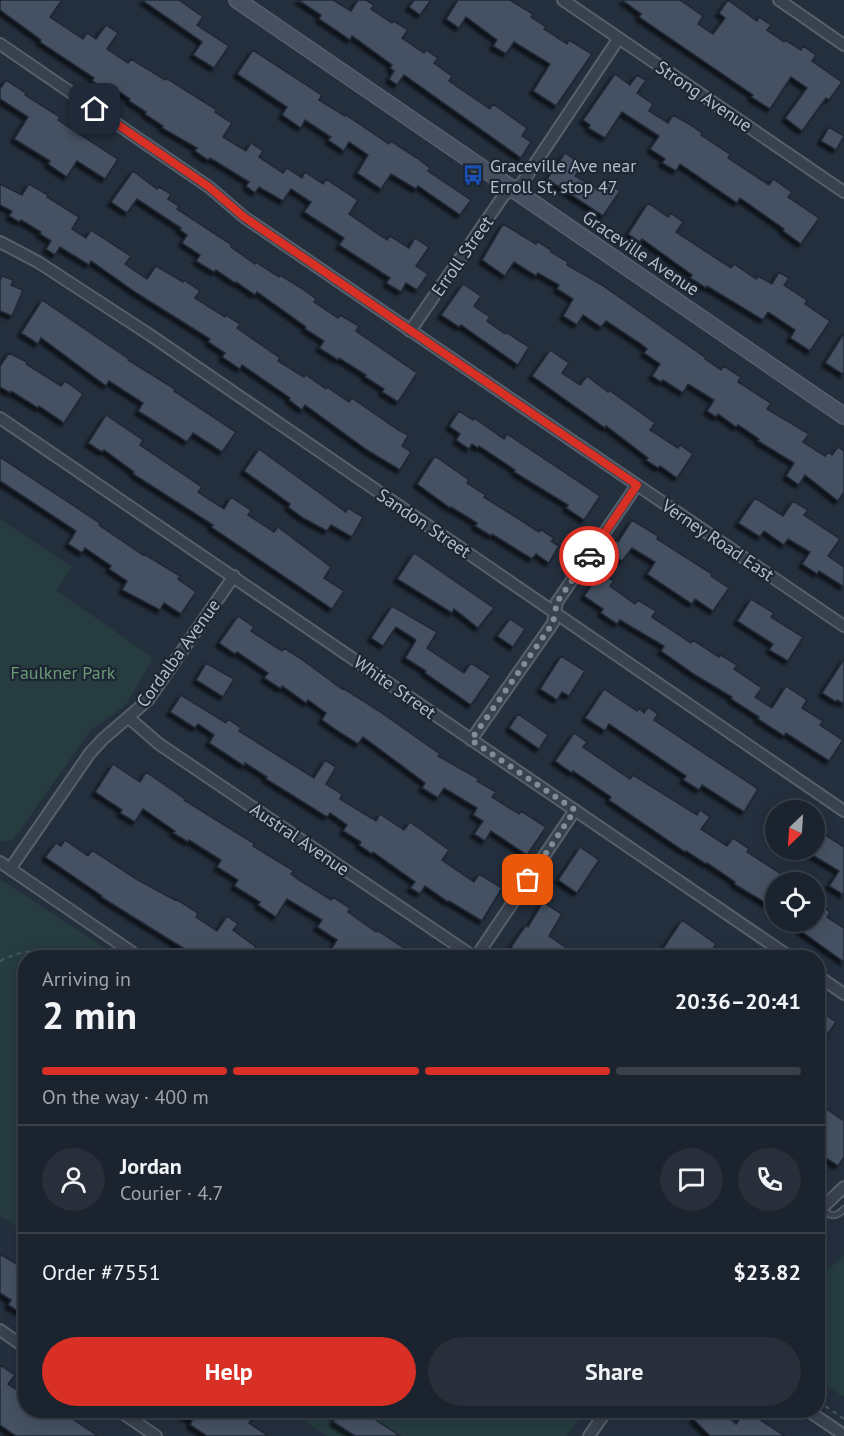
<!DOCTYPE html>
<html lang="en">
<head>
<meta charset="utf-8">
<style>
  :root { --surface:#1b232e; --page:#282f3a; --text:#f1f3f6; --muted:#a0a4aa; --line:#39404a; --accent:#d93025 }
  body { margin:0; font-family:"PT Sans",sans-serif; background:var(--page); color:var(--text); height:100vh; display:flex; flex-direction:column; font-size:22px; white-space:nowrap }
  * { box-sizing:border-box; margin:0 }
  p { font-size:20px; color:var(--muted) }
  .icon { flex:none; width:33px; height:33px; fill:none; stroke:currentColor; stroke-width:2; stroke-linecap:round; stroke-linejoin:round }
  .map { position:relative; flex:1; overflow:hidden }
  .drawer { position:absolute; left:18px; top:950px; width:807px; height:468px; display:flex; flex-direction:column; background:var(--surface); border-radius:24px; box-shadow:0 3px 15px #0003,0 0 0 2px var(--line) }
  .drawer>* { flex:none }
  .needle { width:39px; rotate:205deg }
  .fabs { position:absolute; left:765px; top:800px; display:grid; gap:12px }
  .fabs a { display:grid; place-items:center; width:60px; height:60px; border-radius:50%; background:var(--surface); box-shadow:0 3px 15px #0003,0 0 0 2px var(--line); font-size:30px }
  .pin { position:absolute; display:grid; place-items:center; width:51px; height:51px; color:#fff; margin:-26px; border-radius:12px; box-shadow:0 3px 9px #0006 }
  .courier { position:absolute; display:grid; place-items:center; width:60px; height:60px; margin:-30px; border:4px solid #d93025; border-radius:50%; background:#fff; color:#222; box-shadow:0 2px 8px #0007 }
  .overview em { font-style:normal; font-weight:700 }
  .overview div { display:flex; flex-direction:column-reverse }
  .overview { display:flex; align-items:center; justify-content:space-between; height:102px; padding:0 24px }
  h1 { font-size:39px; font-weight:700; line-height:45px }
  .bar { display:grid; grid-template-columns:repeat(4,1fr); gap:9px 6px; align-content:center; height:72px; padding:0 24px }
  .bar i { height:8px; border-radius:4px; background:var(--line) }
  .bar .on { background:var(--accent) }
  .bar p { grid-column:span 4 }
  .line { display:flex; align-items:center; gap:15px; padding:0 24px; border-top:2px solid var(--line) }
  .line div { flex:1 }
  .round { display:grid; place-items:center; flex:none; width:63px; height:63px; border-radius:32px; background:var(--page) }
  .action { display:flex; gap:12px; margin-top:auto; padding:12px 24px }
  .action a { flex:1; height:69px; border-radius:36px; background:var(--accent); color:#fff; font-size:24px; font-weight:700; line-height:69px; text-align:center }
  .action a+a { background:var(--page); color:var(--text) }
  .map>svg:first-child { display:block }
</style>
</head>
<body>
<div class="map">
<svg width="844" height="1436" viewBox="0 0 844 1436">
  <defs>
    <filter id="shadow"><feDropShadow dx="-3.5" dy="3.5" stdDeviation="1.5" flood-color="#0009"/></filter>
  </defs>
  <rect width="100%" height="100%" fill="#242f3e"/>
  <!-- green -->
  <path fill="#263c3f" d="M0 519 72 567 56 590 153 658 125 706 91 730 13 840 0 841Z
    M0 879 118 957H26L25 1233 0 1215Z
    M844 1255V1397L818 1380V1278Z
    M288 1410H586L567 1436H326Z"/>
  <!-- building -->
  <path fill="#455162" stroke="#1f2835" stroke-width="1.5" filter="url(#shadow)" d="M0 0H62L50 17 83 39 87 33 96 39 106 25 118 33 107 49 128 63 131 59 165 80 166 78 217 110 215 112 232 123 223 137 246 151 251 143 263 151 259 157 283 173 287 168 302 178 305 172 323 184 326 179 358 200 349 214 387 240 390 236 409 248 415 238 429 247 416 266 428 274 417 290 406 283 401 292 386 283 390 278 339 245 344 238 304 212 311 202 291 189 283 201 259 187 255 193 246 186 249 182 210 158 208 160 195 151 197 148 162 128 163 126 145 114 146 112 129 101 130 99 108 84 105 89 92 81 94 78 40 42 41 40 0 10Z
    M142 0H179L203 17 197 25 229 46 214 68 193 55 202 42Z
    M298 0H333L351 11 358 0H366L374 5 371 9 392 23 394 21 408 30 402 38 424 53 426 50 438 58 434 63 452 76 449 81 490 109 493 104 527 128 522 136 531 142 521 158 404 75 397 85 389 79 394 71 390 68 392 65 352 36 350 40 337 31 319 19 321 15Z
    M414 0H431L420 15 409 7Z
    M458 0H510L533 14 531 17 546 27 544 29 567 44 569 40 592 54 556 106 533 91 550 64 514 42 506 54 493 46 497 40 466 17 459 28 446 19Z
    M622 0H680L703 16 698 24 713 34 725 18 719 13 728 0 757 21 759 17 771 25 767 30 784 42 785 40 801 50 803 46 816 55 812 61 842 82 829 100 826 98 802 131 785 118 807 88 791 77 770 109 751 97 753 95 639 17 641 14Z
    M253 50 322 95 319 100 345 116 346 115 389 144 391 141 417 158 430 168 428 171 471 200 460 215 418 186 416 189 391 174 381 189 357 173 368 155 349 142 344 151 328 140 331 137 305 120 301 128 282 115 287 107 237 74Z
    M615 74 630 85 637 75 646 80 637 93 653 104 649 111 668 123 673 115 689 124 702 133 701 135 730 154 728 158 769 185 773 179 792 192 788 197 819 218 801 244 783 231 784 229 740 198 737 203 680 164 676 171 662 163 665 159 650 149 659 136 622 112 605 138 588 128 590 125 583 120Z
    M6 80 26 93 25 95 60 117 58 120 118 159 105 179 77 161 67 177 48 164 50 161 14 139 28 117 0 99V89Z
    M829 127 844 136 836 150 821 141Z
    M565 153 583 165 575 176 601 191 607 182 620 191 603 216 547 179Z
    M133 171 157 189 159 187 171 194 168 199 179 206 177 209 232 245 231 247 255 264 256 262 279 277 280 275 301 288 316 299 314 302 338 318 340 315 359 326 356 331 417 373 398 402 382 392 384 389 365 377 366 375 339 358 338 360 319 348 324 341 305 329 306 327 257 292 255 295 236 282 235 283 216 270 214 272 196 261 200 255 182 243 187 235 180 230 181 228 137 199 127 213 111 202Z
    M0 184 22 195 29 184 48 195 47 197 79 217 72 229 86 238 91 230 106 240 131 256 125 264 147 279 156 266 183 282 184 280 200 291 195 298 225 317 226 315 240 324 237 328 280 358 278 361 304 377 306 375 326 389 327 387 349 402 352 398 397 429 408 435 402 446 411 452 400 470 367 450 305 405 302 410 289 400 290 398 242 365 240 369 222 357 225 353 208 342 210 339 138 294 91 261 89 265 60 247 55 255 46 249 51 241 40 234 41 232 21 220 19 222 9 216 12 211 0 205Z
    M648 203 668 217 671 213 683 222 676 232 731 268 734 264 756 279 758 276 772 284 779 272 789 278 784 285 807 300 805 304 830 321 810 351 790 338 795 330 768 312 763 320 707 286 706 288 690 278 692 275 642 239 640 242 628 234Z
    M503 224 536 244 537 241 551 250V252L568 262 567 265 602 285 706 358 705 359 721 370 724 366 741 377 738 382 771 403 767 409 809 434 803 442 825 456 828 452 832 455 838 447 844 451V492L838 501 805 475 799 485 786 476 794 463 758 441 759 439 738 425 736 427 718 414 716 417 707 411 714 400 688 384 683 393 663 380 661 382 652 376 660 364 644 353 647 349 638 342 606 321 601 327 583 315 577 325 563 316 573 299 557 289 559 285 538 273 536 276 514 262 505 276 482 260Z
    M2 276 13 280 11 285 23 290 12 316 0 311V280Z
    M463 284 481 296 474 306 490 317 487 321 505 334 506 332 529 347 518 365 461 325 459 327 441 315Z
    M42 300 129 359 128 360 175 389 174 391 236 432 222 452 193 433 187 442 138 411 143 403 109 381 106 386 41 338 38 344 21 333Z
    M844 333V375L825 363Z
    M550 350 569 363 562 373 580 385 587 376 608 392 609 390 655 423 650 430 678 448 680 445 693 454 677 478 660 466 658 468 646 460 648 458 606 426 605 428 532 376Z
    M9 353 27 362 26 364 61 386 65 381 83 394 64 423 39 406 38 408 11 391 10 393 0 387V366Z
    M459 411 473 420 474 418 504 439 507 434 600 496 584 520 566 508 568 505 514 472 515 470 479 446 478 448 472 444 469 449 456 440 460 434 449 426Z
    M106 415 143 440 140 445 202 487 198 492 224 509 231 497 251 510 248 515 274 532 278 527 331 567 324 578 344 591 332 609 211 527 213 525 133 474 134 472 104 450 102 452 88 443Z
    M259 449 346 512 348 508 363 517 352 537 331 525 327 531 303 518 288 507 290 504 244 471Z
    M435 456 469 480 467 483 486 495 484 497 539 532 540 529 554 538 551 541 559 546 549 563 536 554 532 559 492 534 491 536 475 526 477 523 451 507 450 508 417 484Z
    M0 457 100 523 99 525 143 555 144 554 180 576 178 579 196 592 181 614 164 603 160 610 122 590 127 581 109 569 111 566 85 548 82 553 68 544 76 531 0 481Z
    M755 498 783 516 793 501 808 510 804 515 840 539 828 556 844 567V587L819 571 817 574 802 564 810 552 788 539 784 545 764 531 760 537 738 523Z
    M632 520 658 536 657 539 712 574 711 576 729 588 713 611 695 599 692 604 647 574 655 562 632 548 622 561 608 551 616 540 618 542Z
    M414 553 494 608 478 628 454 609 452 613 397 579Z
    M600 572 614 581 610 586 635 604 638 600 656 611 652 617 691 643 693 640 719 657 721 655 737 665 734 669 762 688 755 697 772 708 786 686 807 700 802 708 823 721 820 725 843 740 829 761 786 733 784 736 758 719 759 717 731 699 732 697 695 675 661 651 664 646 620 620 617 624 601 613 603 609 584 596Z
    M751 599 774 613 771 617 803 637 788 661 769 650 773 644 737 621Z
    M392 606 437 632 427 648 464 673 471 663 491 676 471 705 425 673 426 671 405 658 416 640 396 627 383 646 371 638Z
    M238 616 254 627 251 631 282 651 284 648 300 658 342 689 343 688 379 711 440 754 438 756 479 779 477 781 496 792 492 797 519 814 521 811 546 827 527 855 491 831 485 841 474 834 483 821 473 815 477 808 444 788 438 798 422 788 425 783 382 751 363 737 358 744 339 732 322 720 326 713 308 700 306 703 282 686 281 689 264 678 268 673 237 652 235 654 219 643Z
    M510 619 525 629 513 647 497 636Z
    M561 656 585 671 569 696 562 692 557 700 540 689Z
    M844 659V704L837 700 836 702 822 693Z
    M206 663 234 679 223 697 196 680Z
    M604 689 637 711 639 708 644 713 648 707 658 714 654 720 758 789 744 812 702 785 699 790 683 780 686 776 609 724 605 731 585 718Z
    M181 695 226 723 228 719 241 728 239 731 314 778 325 760 336 767 326 784 342 794 340 799 376 821 380 814 404 830 410 822 449 850 442 860 474 882 479 874 502 888 482 921 449 901 448 902 425 886 420 894 410 888 415 882 373 852 372 854 359 845 361 842 343 831 347 825 330 813 327 817 266 779 267 777 245 763 244 766 209 743 214 735 198 724 195 728 170 712Z
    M518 714 548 735 539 749 509 728Z
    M574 733 587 742 583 747 630 779 633 775 697 815 700 810 710 817 701 829 727 846 733 838 749 849 747 852 794 882H776V909L734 884 735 882 707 863 706 864 686 851 685 852 609 800 611 797 573 771 572 773 555 761Z
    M113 764 140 782 146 772 185 799 184 800 255 844 253 846 294 871 291 874 299 880 331 900 333 897 350 908 348 912 376 932 377 930 418 957H326L337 940 317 927 322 920 287 899 276 917 258 905 260 902 234 886 238 880 217 867 221 860 189 840 188 842 173 833 175 831 143 809 135 822 120 813 122 810 95 792Z
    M818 830 844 847V895L829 886 839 871 802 849H814V836Z
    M65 840 88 856 92 850 138 880 175 900 176 899 198 913 196 917 217 931 227 916 238 924 233 930 256 947 249 957H188L191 953 101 897 102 896 45 857 56 843 61 846Z
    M580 847 599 860 577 893 558 880Z
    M814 901 830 912 827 917 844 928V962L787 921H814Z
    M543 902 562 914 549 936 580 957H524L511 947 526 925 528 927Z
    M682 920 716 944 713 949 727 957H666L660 953Z
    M818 1009 836 1022 818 1048Z
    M822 1106 844 1121V1157L838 1166 818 1153V1112Z
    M0 1254 18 1265 19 1263 26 1267V1306L21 1313 8 1305 11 1300 0 1293Z
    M0 1365 15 1375 8 1384 26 1396V1410H64L76 1418 74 1420 98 1436H16L0 1425Z
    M176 1410H257L249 1423 268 1436H207L190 1425 192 1421Z
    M341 1410H361L400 1436H355L333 1422Z
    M702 1410H721L736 1424 746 1410H750L761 1417 759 1419 785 1436H710L693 1419Z"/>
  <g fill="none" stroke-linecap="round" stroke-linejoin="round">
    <!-- service casing -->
    <g stroke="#565f6c" stroke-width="8">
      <path id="service" d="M822 1207C829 1218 836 1217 844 1209"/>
    </g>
    <!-- minor casing -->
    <g stroke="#565f6c" stroke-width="14">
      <path id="minor" d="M563 0 844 192
        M779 0 844 45
        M0 44 209 187 244 217 844 626
        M0 242 38 262 150 335 844 811
        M410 331 504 195 522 183 619 38
        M0 418 790 957
        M129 718 159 744 474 957
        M471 740 553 623 557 602 637 485
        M0 862 139 957
        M10 869 90 753 103 739 148 700 234 576
        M476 957 575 810
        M818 976 844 994
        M818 1212 844 1187
        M0 1330 26 1348
        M118 1410 156 1436
        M807 1410 844 1435
        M589 1436 607 1410"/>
    </g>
    <!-- secondary casing -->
    <g stroke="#565f6c" stroke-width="18">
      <path id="secondary" d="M237 0 844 416"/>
    </g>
    <!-- path -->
    <path stroke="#44595c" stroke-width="2" stroke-dasharray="4.5 4.5" stroke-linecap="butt" d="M0 961C20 951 40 947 61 957
      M818 1401 844 1419"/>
    <!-- service -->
    <use href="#service" stroke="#38414e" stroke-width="5"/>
    <!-- minor -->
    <use href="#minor" stroke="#38414e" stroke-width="10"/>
    <!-- secondary -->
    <use href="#secondary" stroke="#465061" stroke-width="15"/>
  </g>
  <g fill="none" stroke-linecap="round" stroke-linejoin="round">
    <!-- done -->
    <path stroke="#828b98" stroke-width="6" stroke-dasharray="0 10.8" d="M528 880 575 810 471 740 553 623 557 602 589 556"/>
    <!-- route -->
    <path stroke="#d93025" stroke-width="8" d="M95 109 209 187 244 217 637 485 589 556"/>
  </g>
  <!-- icons -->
  <defs>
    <g id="bus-bare" transform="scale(1.62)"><path d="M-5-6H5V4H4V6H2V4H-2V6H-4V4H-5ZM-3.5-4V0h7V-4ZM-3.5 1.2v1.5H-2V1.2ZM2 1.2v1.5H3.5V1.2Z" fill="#1a4fb4" stroke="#1d2633" stroke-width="2.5" paint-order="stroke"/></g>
  </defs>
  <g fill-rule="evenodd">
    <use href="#bus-bare" x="473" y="175"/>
  </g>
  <g text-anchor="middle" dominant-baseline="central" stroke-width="4.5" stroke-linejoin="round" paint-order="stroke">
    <!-- street labels -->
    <g font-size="18" fill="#b4bcc9" stroke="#1d2633">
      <text transform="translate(704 96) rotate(34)">Strong Avenue</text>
      <text transform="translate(641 253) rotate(34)">Graceville Avenue</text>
      <text transform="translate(462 256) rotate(-55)">Erroll Street</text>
      <text transform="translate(424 523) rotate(34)">Sandon Street</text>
      <text transform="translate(718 540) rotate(34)">Verney Road East</text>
      <text transform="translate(178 653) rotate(-54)">Cordalba Avenue</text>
      <text transform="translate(395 687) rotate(35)">White Street</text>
      <text transform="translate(300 839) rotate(34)">Austral Avenue</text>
    </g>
    <!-- poi labels -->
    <g font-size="18" fill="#b4bcc9" stroke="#1d2633" text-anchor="start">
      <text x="490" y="165">Graceville Ave near<tspan x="490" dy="21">Erroll St, stop 47</tspan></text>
    </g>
    <!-- park labels -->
    <g font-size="18" fill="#6b9a76" stroke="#1d2633">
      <text x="63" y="672">Faulkner Park</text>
    </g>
  </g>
</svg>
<div class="fabs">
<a><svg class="needle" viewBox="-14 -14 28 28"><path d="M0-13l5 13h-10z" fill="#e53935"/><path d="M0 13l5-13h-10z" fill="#a0a4aa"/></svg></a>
<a><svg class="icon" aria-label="locate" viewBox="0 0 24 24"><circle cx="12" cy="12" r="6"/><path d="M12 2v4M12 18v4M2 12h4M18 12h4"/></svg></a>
</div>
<div class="pin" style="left:528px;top:880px;background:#ea580c"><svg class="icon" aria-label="bag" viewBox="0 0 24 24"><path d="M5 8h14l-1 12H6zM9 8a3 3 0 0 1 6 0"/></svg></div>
<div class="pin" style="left:95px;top:109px;background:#1f2937"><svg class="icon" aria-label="home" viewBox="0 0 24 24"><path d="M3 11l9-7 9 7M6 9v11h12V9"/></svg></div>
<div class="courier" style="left:589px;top:556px"><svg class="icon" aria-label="car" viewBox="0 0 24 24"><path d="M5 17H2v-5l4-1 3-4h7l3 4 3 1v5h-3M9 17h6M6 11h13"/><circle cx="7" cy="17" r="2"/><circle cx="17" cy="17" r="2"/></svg></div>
<section class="drawer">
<div class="overview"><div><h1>2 min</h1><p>Arriving in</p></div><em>20:36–20:41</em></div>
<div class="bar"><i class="on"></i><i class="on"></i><i class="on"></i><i></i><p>On the way · 400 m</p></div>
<div class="line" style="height:108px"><a class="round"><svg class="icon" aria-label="person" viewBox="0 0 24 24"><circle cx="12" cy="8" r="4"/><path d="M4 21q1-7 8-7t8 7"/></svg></a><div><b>Jordan</b><p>Courier · 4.7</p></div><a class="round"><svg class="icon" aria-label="chat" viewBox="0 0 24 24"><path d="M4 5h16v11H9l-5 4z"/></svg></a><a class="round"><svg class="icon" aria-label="phone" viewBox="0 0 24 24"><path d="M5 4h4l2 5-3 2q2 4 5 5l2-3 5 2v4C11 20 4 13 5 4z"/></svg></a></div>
<div class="line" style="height:78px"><div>Order #7551</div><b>$23.82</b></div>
<div class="action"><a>Help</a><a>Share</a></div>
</section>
</div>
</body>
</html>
